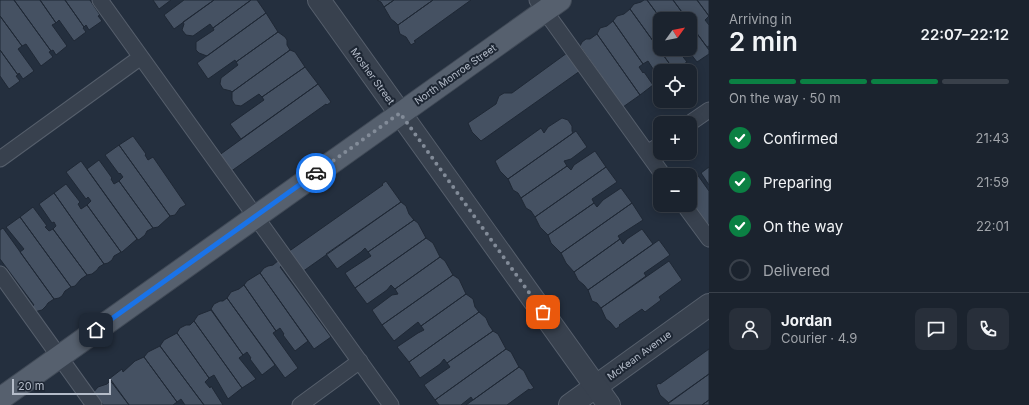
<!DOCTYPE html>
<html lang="en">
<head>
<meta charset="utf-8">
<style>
  :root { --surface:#1b232e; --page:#282f3a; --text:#f1f3f6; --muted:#a0a4aa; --line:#39404a; --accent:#0b8043 }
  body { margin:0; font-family:Inter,sans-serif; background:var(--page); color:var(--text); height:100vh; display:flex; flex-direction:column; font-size:15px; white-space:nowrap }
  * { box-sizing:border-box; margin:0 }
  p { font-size:13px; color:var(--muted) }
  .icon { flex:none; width:22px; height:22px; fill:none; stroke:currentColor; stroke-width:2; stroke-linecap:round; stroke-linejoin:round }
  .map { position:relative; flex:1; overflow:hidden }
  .panel { display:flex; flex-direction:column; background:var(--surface); width:320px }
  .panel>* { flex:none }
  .needle { width:26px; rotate:57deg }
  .controls { position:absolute; left:653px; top:12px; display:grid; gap:8px }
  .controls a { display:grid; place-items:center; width:44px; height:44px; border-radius:8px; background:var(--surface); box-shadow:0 2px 10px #0003,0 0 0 1px var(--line); font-size:20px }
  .scale { position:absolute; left:12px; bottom:10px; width:99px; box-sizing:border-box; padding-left:4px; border:2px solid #b4bcc9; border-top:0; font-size:11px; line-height:14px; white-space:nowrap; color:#b4bcc9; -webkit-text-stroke:3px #1d2633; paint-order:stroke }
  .pin { position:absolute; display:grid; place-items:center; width:34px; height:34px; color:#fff; margin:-17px; border-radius:8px; box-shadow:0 2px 6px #0006 }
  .courier { position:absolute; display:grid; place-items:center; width:40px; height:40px; margin:-20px; border:3px solid #1a73e8; border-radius:50%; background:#fff; color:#222; box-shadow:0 1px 5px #0007 }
  .headline em { font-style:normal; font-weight:600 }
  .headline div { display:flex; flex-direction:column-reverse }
  .headline { display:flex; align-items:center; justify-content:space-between; height:68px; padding:0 20px }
  h1 { font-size:26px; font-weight:600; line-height:30px }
  .bar { display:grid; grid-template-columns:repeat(4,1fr); gap:6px 4px; align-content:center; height:48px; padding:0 20px }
  .bar i { height:5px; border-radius:3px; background:var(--line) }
  .bar .selected { background:var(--accent) }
  .bar p { grid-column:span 4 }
  .line { display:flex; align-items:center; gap:10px; padding:0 20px; border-top:1px solid var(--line) }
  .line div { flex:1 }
  .round { display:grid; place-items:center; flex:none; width:42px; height:42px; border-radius:8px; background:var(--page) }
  ol { padding:0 20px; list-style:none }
  li { display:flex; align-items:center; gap:12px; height:44px }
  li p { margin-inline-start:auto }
  li .icon { padding:4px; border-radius:50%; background:var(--accent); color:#fff; stroke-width:4 }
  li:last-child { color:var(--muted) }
  li i { width:22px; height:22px; border:2px solid var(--line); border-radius:50% }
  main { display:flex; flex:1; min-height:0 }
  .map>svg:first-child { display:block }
</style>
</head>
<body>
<main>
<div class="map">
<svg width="709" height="405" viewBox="0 0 709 405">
  <rect width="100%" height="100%" fill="#242f3e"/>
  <!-- building -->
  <path fill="#455162" stroke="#1f2835" d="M0 0H14L51 51 49 52 53 57 41 66 26 44 22 46 0 16Z
    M14 0H40L56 23 52 25 67 46 56 55 53 50 51 51Z
    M40 0H65L84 27 83 28 86 32 74 41 59 20 56 23Z
    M65 0H90L100 15 98 16 102 21 89 30 86 25 84 27Z
    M153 0H171L159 9Z
    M184 0H214L174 29 164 15Z
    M214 0H251L213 28 210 24 193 36 186 35 182 30 184 24 183 22Z
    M251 0H257L266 13 207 56 199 53 196 50V42L214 30 213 28Z
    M377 0H394L384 7 381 2Z
    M394 0H433L398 25 395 22 391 19 384 7Z
    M433 0H471L414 41 416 42 411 45 406 37 400 34 399 31 398 25Z
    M644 0H647L661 19 660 49H677L687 62 674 70 630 9 634 4 641 2Z
    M647 0H673L687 19H661Z
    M673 0H697L709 16 705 20 709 25V46L707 47 690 24V19H687Z
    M697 0H709V16Z
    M630 9 674 70 660 71V80L648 61 643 64 613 21 617 16 624 14Z
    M266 13 278 32 236 62 235 60 208 79 197 63Z
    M0 16 22 46 18 49 34 71 23 79 19 73 18 75 0 50Z
    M613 21 643 64 639 67 643 73 644 72 653 85 640 95 597 34 600 28 607 26Z
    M690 24 709 50V54L697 62 687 49H690Z
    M278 32 285 37 287 40V45L290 50 232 92 231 91 223 89 220 84 221 78 238 65 236 62Z
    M597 34 640 95 623 107 580 46 582 42 586 39H590Z
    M0 50 18 75 16 76 20 81 9 89 0 76Z
    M290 50 295 52 305 67 262 97 259 94 241 106 235 105 232 100V92Z
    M567 53 580 71 481 141 472 132 468 123 496 104 499 96 504 93H512Z
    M305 67 318 84 241 139 230 124 264 100 262 97Z
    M318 84 331 102 327 105 326 104 230 172 218 156Z
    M562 118 568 120 572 126V131L573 133 508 179 500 171 495 161 541 128 544 133 548 127Z
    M576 131 587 147 571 159 564 161 567 166 521 198 518 193 513 190 508 179Z
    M133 136 146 154 145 155 148 160 153 157 186 205 180 208 175 215 170 216 119 145Z
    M119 145 170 216 158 227 153 228 119 181 123 177 120 173 119 174 105 155Z
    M595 151 606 167 535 217 531 211 526 208 521 198 567 166 571 170 574 165Z
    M99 160 112 178 111 179 114 184 119 181 153 228 147 231 145 235 140 239 138 240 87 169Z
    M81 161 137 239 122 252H121L87 205 91 201 88 197 86 199 66 172Z
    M606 167 617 182 592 199 594 203 548 235 540 227 535 217Z
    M709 167V185L701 173Z
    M694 170 709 191V227L690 201V175H687Z
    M386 181 401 202 302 272 288 252 383 185 382 184Z
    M66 184 80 202 78 204 81 209 87 205 121 252 114 256 112 260 108 263 104 264 54 193Z
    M621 188 632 203 561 253 551 243 548 235 594 203 597 207 603 200Z
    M54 193 104 264 99 267 97 270 92 274 87 275 53 229 56 226 54 222 52 223 39 204Z
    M401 202 406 206 409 214 414 220 368 252 365 248 361 252 337 269 326 254Z
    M632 203 643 220 618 236 620 239 574 272 566 263 561 253Z
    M33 207 47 226 45 227 49 231 53 229 87 275 81 279 75 286 71 287 20 217Z
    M20 217 71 287 65 291 62 296 59 298 54 299 20 252 24 249 6 227Z
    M414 220 418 223 426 238 355 288 345 273 371 256 368 252Z
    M3 228 54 299 48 303 46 306 42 310 34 312 31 307 34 305 0 259V230Z
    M642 229 653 244 588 290 584 285 578 280 574 272 620 239 623 244 627 239Z
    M426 238 433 243 440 257 395 289 391 285 387 290 367 304 355 288Z
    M659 240 670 255 644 273 646 276 601 308 597 303 592 301 588 290Z
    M440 257 445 261 453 275 382 325 372 310 392 295 398 294 395 289Z
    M279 260 283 265 280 267 331 337 314 349 260 273 264 268 268 266 273 265Z
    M669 261 682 280 659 297 661 300 645 312 642 309 619 325 620 326 616 329 610 322 606 319 601 308Z
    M260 273 308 341 295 351 283 335 284 334 280 328 276 331 244 285 247 281Z
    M453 275 459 279 466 294 421 326 418 322 394 341 382 325Z
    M244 285 276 331 273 333 298 368 285 378 227 298 231 292 239 289Z
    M466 294 473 299 475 307 479 312 409 362 397 347 418 333 424 330 421 326Z
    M227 298 275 365 262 375 250 359 251 358 247 352 243 355 211 309 214 304 220 301H223Z
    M211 310 243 355 239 358 256 379 242 388 194 321 198 315Z
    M479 312 486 318 489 325 493 331 447 363 444 359 440 364 420 378 409 362Z
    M194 321 242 388 228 399 214 375 209 378 177 333 180 328 186 325H190Z
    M493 331 498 334 506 349 435 400 424 385 450 367 447 363Z
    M177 333 209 378 205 382 210 388 211 386 223 405H204L160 346 164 340Z
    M160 346 204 405H185L181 399 177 402 144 357 148 352Z
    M506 349 511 352 519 367 473 400 471 397 461 405H439L435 400Z
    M709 349V374L669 403 660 395 656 385 659 383 660 384Z
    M144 357 177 402 173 405H129L109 379 122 369 123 372 135 361Z
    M519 367 524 371 529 381 534 388 530 390 529 389 507 405H466Z
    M709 374V400L702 405H669L668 403Z
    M111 380 129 405H103L98 398 92 394 98 387 107 384Z
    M709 400V405H702Z"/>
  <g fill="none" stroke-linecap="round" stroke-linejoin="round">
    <!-- service casing -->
    <g stroke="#565f6c" stroke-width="17">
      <path id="service" d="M100 0 391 405
        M537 0 663 175
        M690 123 709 110
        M647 153 660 145
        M0 159 141 57
        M684 205 709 239
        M0 274 94 405
        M300 405 360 361"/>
    </g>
    <!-- minor casing -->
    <g stroke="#565f6c" stroke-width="24">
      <path id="minor" d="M570 405 709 305"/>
    </g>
    <!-- tertiary casing -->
    <g stroke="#565f6c" stroke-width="24">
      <path id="tertiary" d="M319 0 609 405"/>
    </g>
    <!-- primary casing -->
    <g stroke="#414a57" stroke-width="24">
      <path id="primary" d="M0 399 560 0"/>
    </g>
    <!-- service -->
    <use href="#service" stroke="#38414e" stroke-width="15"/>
    <!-- minor -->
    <use href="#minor" stroke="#38414e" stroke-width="22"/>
    <!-- tertiary -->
    <use href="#tertiary" stroke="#38414e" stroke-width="22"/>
    <!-- primary -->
    <use href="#primary" stroke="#56606e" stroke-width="22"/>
  </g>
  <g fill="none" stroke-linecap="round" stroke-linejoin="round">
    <!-- done -->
    <path stroke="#828b98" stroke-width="4" stroke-dasharray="0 7.2" d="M316 173 400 113 543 312"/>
    <!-- route -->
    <path stroke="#1a73e8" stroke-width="5" d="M96 330 316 173"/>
  </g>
  <g text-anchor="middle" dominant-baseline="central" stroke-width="4" stroke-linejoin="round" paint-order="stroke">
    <!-- street labels -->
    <g font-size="10" fill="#b4bcc9" stroke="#1d2633">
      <text transform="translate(455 74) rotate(-35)">North Monroe Street</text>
      <text transform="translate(373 76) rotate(54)">Mosher Street</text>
      <text transform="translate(639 355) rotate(-36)">McKean Avenue</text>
    </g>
  </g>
</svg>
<div class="controls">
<a><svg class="needle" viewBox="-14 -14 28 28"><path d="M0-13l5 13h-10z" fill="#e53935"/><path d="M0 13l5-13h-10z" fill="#a0a4aa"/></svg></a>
<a><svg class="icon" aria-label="locate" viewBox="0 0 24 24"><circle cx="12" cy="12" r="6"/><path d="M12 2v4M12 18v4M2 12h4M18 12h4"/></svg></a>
<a>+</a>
<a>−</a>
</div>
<div class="scale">20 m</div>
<div class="pin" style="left:543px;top:312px;background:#ea580c"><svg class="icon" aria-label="bag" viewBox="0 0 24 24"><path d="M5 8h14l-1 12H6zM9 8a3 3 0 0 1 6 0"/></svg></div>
<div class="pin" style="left:96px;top:330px;background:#1f2937"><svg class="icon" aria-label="home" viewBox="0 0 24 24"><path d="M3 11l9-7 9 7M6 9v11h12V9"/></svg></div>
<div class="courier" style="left:316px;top:173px"><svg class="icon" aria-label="car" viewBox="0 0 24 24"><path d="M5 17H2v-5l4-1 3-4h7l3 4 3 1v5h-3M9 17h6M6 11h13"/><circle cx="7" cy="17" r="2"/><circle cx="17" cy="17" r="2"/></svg></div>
</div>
<section class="panel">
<div class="headline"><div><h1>2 min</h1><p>Arriving in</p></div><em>22:07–22:12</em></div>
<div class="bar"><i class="selected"></i><i class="selected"></i><i class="selected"></i><i></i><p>On the way · 50 m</p></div>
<ol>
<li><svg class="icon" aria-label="check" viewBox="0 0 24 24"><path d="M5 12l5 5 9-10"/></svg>Confirmed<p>21:43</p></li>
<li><svg class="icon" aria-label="check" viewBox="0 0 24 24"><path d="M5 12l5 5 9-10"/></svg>Preparing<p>21:59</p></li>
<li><svg class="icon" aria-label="check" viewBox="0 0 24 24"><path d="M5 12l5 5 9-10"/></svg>On the way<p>22:01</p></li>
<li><i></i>Delivered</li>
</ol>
<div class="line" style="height:72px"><a class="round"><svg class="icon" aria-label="person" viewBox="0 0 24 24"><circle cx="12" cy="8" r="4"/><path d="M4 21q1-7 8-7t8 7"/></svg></a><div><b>Jordan</b><p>Courier · 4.9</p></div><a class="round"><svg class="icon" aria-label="chat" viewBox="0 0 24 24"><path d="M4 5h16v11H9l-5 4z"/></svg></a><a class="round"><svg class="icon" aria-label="phone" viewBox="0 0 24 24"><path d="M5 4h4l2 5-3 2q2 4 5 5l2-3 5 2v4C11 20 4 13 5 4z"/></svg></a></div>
</section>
</main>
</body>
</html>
